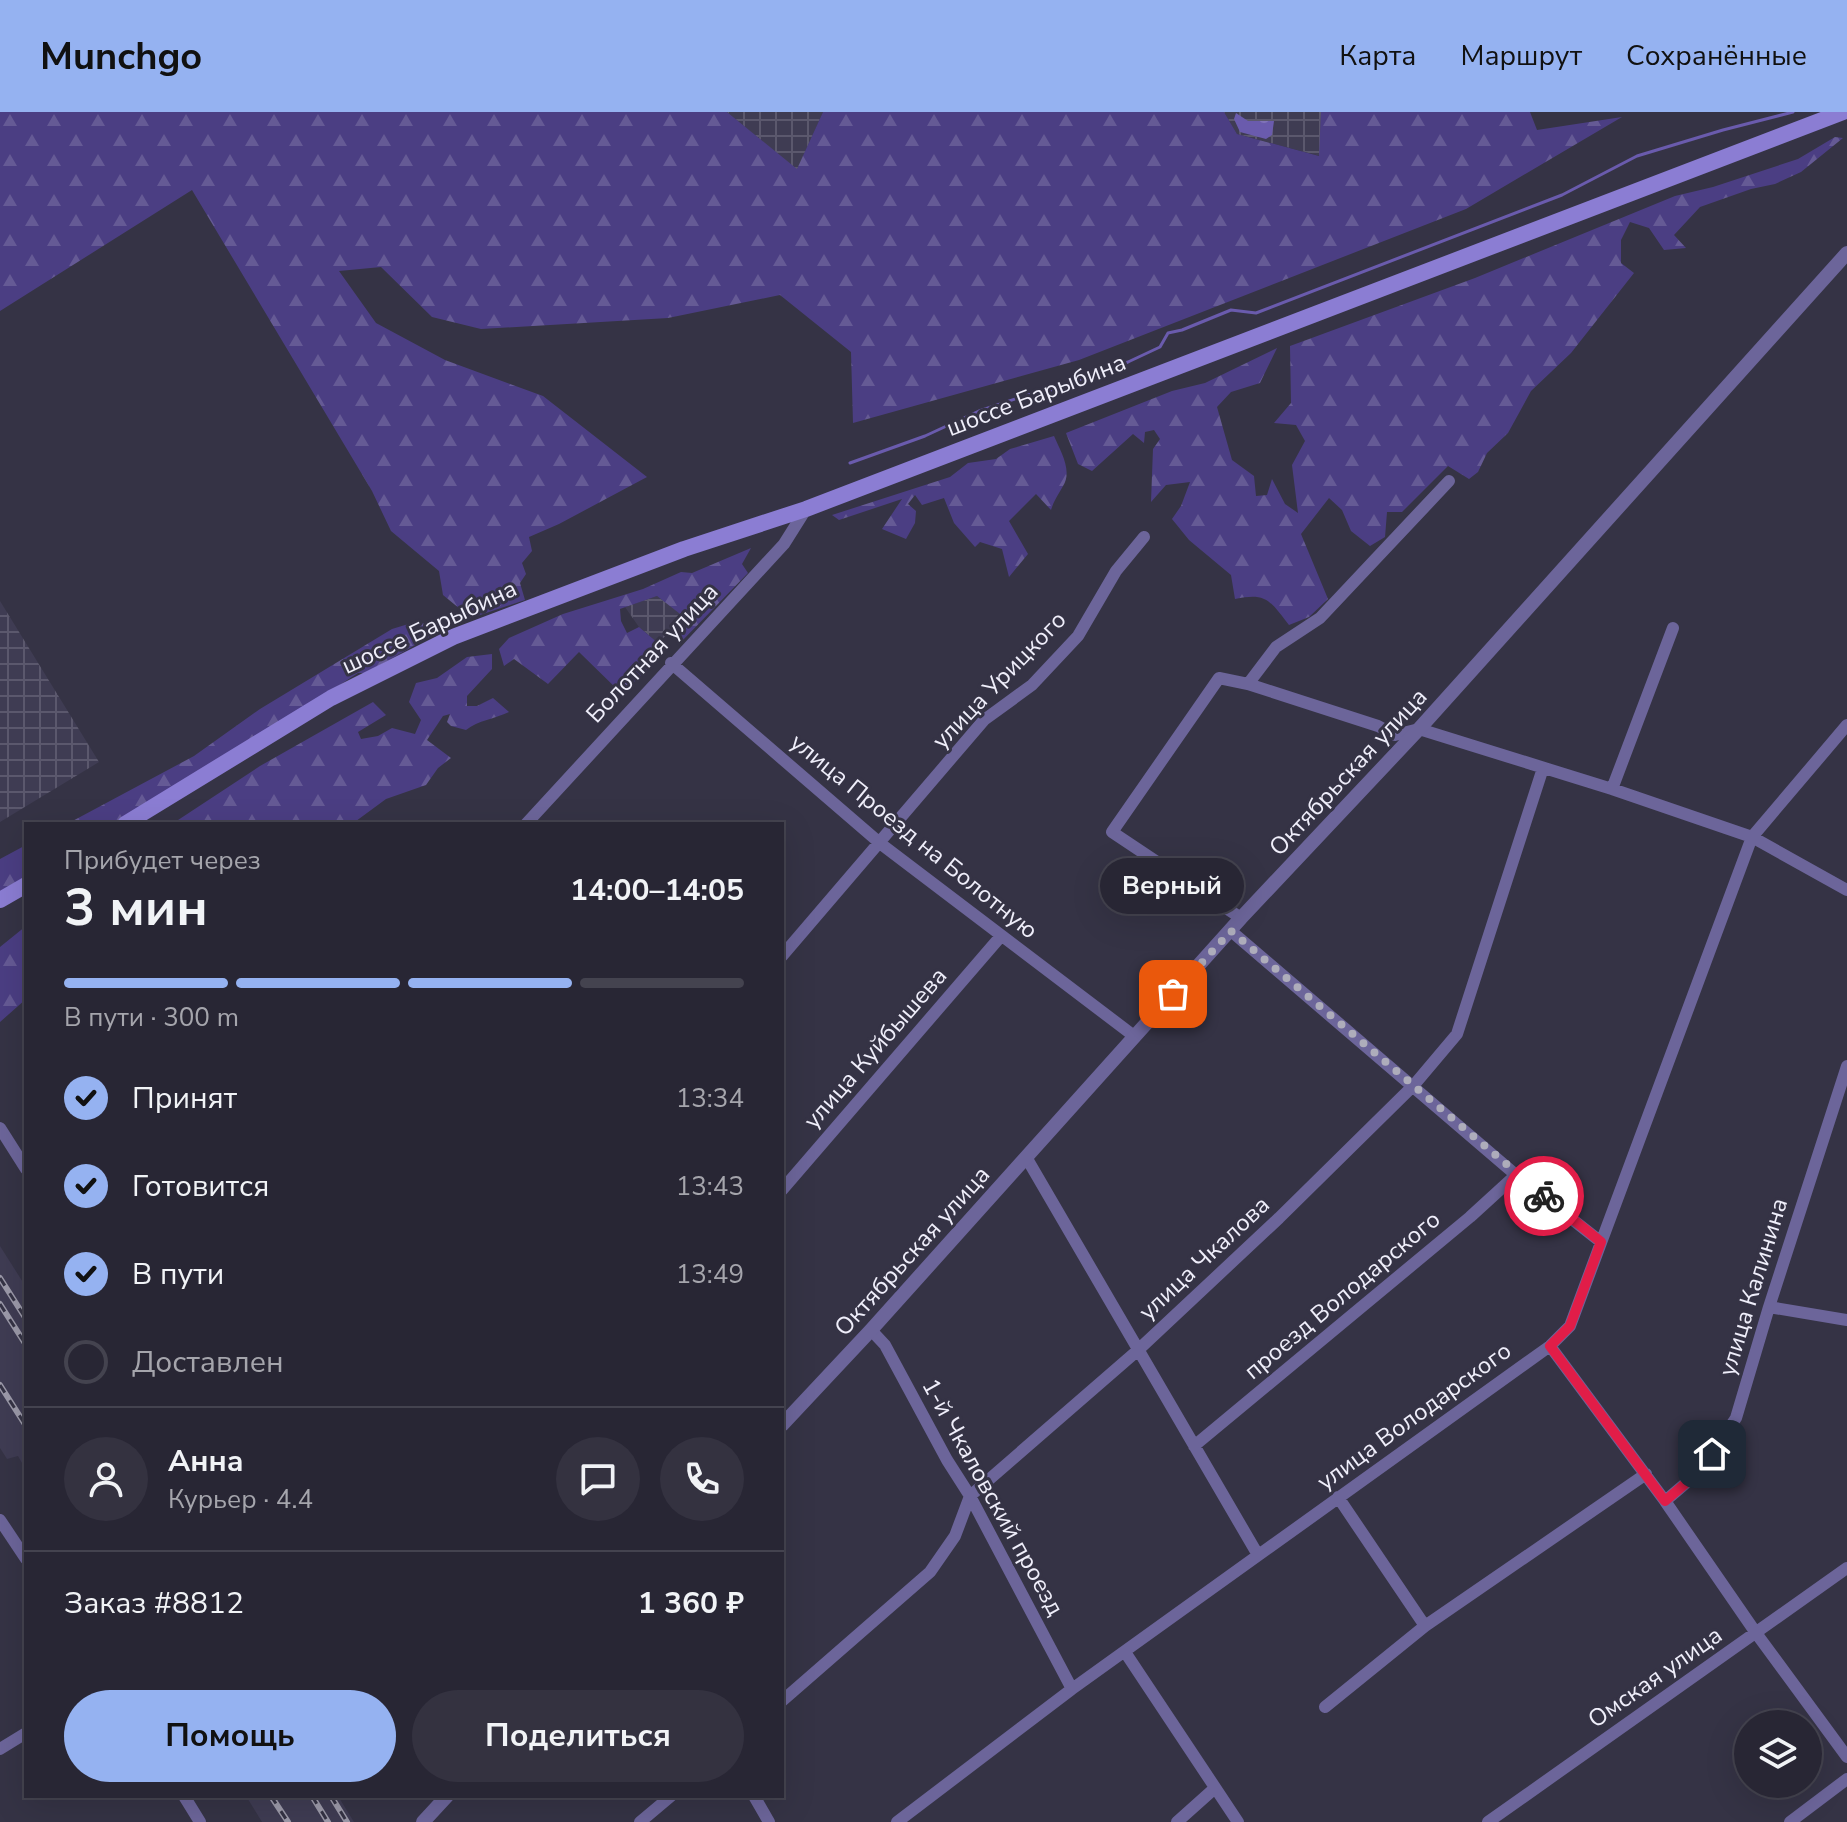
<!DOCTYPE html>
<html lang="ru">
<head>
<meta charset="utf-8">
<style>
  :root { --surface:#282634; --page:#343240; --text:#f1f3f6; --muted:#a5a5ac; --line:#44434f; --accent:#95b2f1 }
  body { margin:0; font-family:"Nunito Sans",sans-serif; background:var(--page); color:var(--text); height:100vh; display:flex; flex-direction:column; font-size:30px; white-space:nowrap }
  * { box-sizing:border-box; margin:0 }
  p { font-size:26px; color:var(--muted) }
  .icon { flex:none; width:44px; height:44px; fill:none; stroke:currentColor; stroke-width:2; stroke-linecap:round; stroke-linejoin:round }
  .map { position:relative; flex:1; overflow:hidden }
  .sheet { position:absolute; left:24px; top:710px; width:760px; height:976px; display:flex; flex-direction:column; background:var(--surface); border-radius:0px; box-shadow:0 8px 32px #0002,0 0 0 2px var(--line) }
  .sheet>* { flex:none }
  .controls { position:absolute; left:1734px; top:1598px; display:grid; gap:16px }
  .controls a { display:grid; place-items:center; width:88px; height:88px; border-radius:50%; background:var(--surface); box-shadow:0 8px 32px #0002,0 0 0 2px var(--line); font-size:40px }
  .pin { position:absolute; display:grid; place-items:center; width:68px; height:68px; color:#fff; margin:-34px; border-radius:16px; box-shadow:0 4px 12px #0006 }
  .courier { position:absolute; display:grid; place-items:center; width:80px; height:80px; margin:-40px; border:6px solid #e11d48; border-radius:50%; background:#fff; color:#222; box-shadow:0 2px 10px #0007 }
  .bubble { position:absolute; height:56px; border-radius:28px; background:var(--surface); box-shadow:0 8px 32px #0002,0 0 0 2px var(--line); font-size:26px; font-weight:700; line-height:56px; text-align:center }
  .headline em { font-style:normal; font-weight:700 }
  .headline div { display:flex; flex-direction:column-reverse }
  .headline { display:flex; align-items:center; justify-content:space-between; height:136px; padding:0 40px }
  h1 { font-size:52px; font-weight:700; line-height:60px }
  .bar { display:grid; grid-template-columns:repeat(4,1fr); gap:12px 8px; align-content:center; height:96px; padding:0 40px }
  .bar i { height:10px; border-radius:6px; background:var(--line) }
  .bar .current { background:var(--accent) }
  .bar p { grid-column:span 4 }
  .line { display:flex; align-items:center; gap:20px; padding:0 40px; border-top:2px solid var(--line) }
  .line div { flex:1 }
  .round { display:grid; place-items:center; flex:none; width:84px; height:84px; border-radius:42px; background:var(--page) }
  ol { padding:0 40px; list-style:none }
  li { display:flex; align-items:center; gap:24px; height:88px }
  li p { margin-inline-start:auto }
  li .icon { padding:8px; border-radius:50%; background:var(--accent); color:#111; stroke-width:4 }
  li:last-child { color:var(--muted) }
  li i { width:44px; height:44px; border:4px solid var(--line); border-radius:50% }
  .primary-button { display:flex; gap:16px; margin-top:auto; padding:16px 40px }
  .primary-button a { flex:1; height:92px; border-radius:48px; background:var(--accent); color:#111; font-size:32px; font-weight:700; line-height:92px; text-align:center }
  .primary-button a+a { background:var(--page); color:var(--text) }
  header { display:flex; align-items:center; gap:48px; box-sizing:border-box; height:112px; padding:0 40px; background:var(--accent); color:#111 }
  header strong { font-size:38px }
  nav { display:flex; gap:44px; margin-inline-start:auto; font-size:28px }
  .map>svg:first-child { display:block }
</style>
</head>
<body>
<header>
<strong>Munchgo</strong>
<nav><a>Карта</a><a>Маршрут</a><a>Сохранённые</a></nav>
</header>
<div class="map">
<svg width="1847" height="1710" viewBox="0 0 1847 1710">
  <defs>
    <pattern id="industrial-grid" width="8" height="8" patternUnits="userSpaceOnUse" patternTransform="scale(2)"><rect width="8" height="8" fill="#3f3c53"/><path d="M0 4h8M4 0v8" fill="none" stroke="#5b586d"/></pattern>
    <pattern id="forest-firs" width="22" height="20" patternUnits="userSpaceOnUse" patternTransform="scale(2)"><rect width="22" height="20" fill="#4b3e83"/><path d="M5 1l3.5 6h-7zM16 11l3.5 6h-7z" fill="#655a95"/></pattern>
    <pattern id="water-ripples" width="26" height="14" patternUnits="userSpaceOnUse" patternTransform="scale(2)"><rect width="26" height="14" fill="#6a5bad"/><path d="M2 4q2-2 4 0t4 0M15 11q2-2 4 0t4 0" fill="none" stroke="#8073b9"/></pattern>
  </defs>
  <rect width="100%" height="100%" fill="#353345"/>
  <!-- built -->
  <path fill="#3f3c53" d="M0 1134 26 1175V1358L18 1344 7 1347 0 1336Z
    M246 1684H338L354 1710H262Z"/>
  <!-- industrial -->
  <path fill="url(#industrial-grid)" d="M727 0H823L797 58Z
    M1224 0H1321L1320 44 1237 22Z
    M657 484 685 505 658 531 639 515 625 495Z
    M0 489 99 650 0 710Z"/>
  <!-- forest -->
  <path fill="url(#forest-firs)" d="M0 0H727L797 57 823 0H1224L1237 22 1319 44 1321 0H1530L1537 18 1622 5 1466 97 1079 248 853 311 851 240 780 183 668 206 481 217 432 205 381 155 339 159 376 211 445 248 543 284 647 365 559 412 529 425 532 439 522 451 526 462 520 471 525 488 471 506 443 483 439 459 391 419 372 379 192 78 0 199Z
    M1835 25 1843 26 1801 60 1775 72 1751 77 1700 95 1674 123 1686 136 1664 138 1649 116 1630 110 1621 128V151L1634 161 1571 241 1531 279 1508 321 1487 341 1478 360 1469 367 1448 354 1402 400H1387L1385 425 1370 434 1351 419 1342 398 1329 386 1301 422 1328 487 1309 505 1289 513C1270 489 1267 480 1235 487L1231 463 1189 428 1172 407 1181 394 1190 370 1166 373 1151 390 1153 337 1160 327 1154 318 1145 320 1144 331 1133 322 1092 359 1078 352 1066 321 1172 279 1205 271 1277 236 1260 271 1231 280 1217 295 1232 348 1254 364 1256 384 1267 383 1272 367 1285 392 1298 401 1292 353 1305 329 1296 313 1274 311 1291 291 1290 234 1475 166 1675 84 1713 75 1798 47Z
    M1054 324C1060 338 1073 359 1063 374 1058 383 1054 388 1051 398L1036 382 1009 409 1028 442 1009 465 1002 437 980 430 975 435 954 411 944 386 922 393 915 383 908 392 916 399 915 411 906 427 882 417 902 387 839 408 832 403 950 365 968 351 996 347 1010 337Z
    M751 436 742 452 748 461 680 531 669 520 684 505 657 484 620 497 621 509 627 521 639 515 658 531V535L652 542 654 551 622 582 579 540 548 572 514 547 504 554 499 537 509 526 563 502 643 477 681 460 692 461Z
    M415 510 431 513V524L366 561H358L251 631 115 712H67L194 644 260 597 392 517Z
    M492 542V557L467 584V594H477L493 586 509 600C495 607 478 608 466 618L451 614 447 610 450 602 443 604 427 628 451 646 438 656 426 673 386 687 352 712H172L260 654 373 590 386 603 358 620 361 627 378 624 392 616 415 622 421 608 409 590 416 571 437 566 467 545Z
    M26 733V764L0 780V747Z
    M26 814V887L0 910V835Z"/>
  <!-- water -->
  <path fill="url(#water-ripples)" d="M1236 1 1248 9H1274L1272 23 1266 27 1240 20 1234 7Z"/>
  <g fill="none" stroke-linecap="round" stroke-linejoin="round">
    <!-- stream -->
    <path stroke="#6a5bad" stroke-width="3" d="M850 351 925 324 979 299 1027 283 1045 280 1128 250 1160 235 1168 221 1182 218 1231 198 1256 201 1562 83 1637 44 1723 18 1793 0"/>
    <!-- minor -->
    <path stroke="#6c659a" stroke-width="12" d="M671 551 881 732 1134 924
      M1248 572 1276 535 1320 506 1449 369
      M1612 677 1673 516
      M526 712 784 432 806 397
      M1241 806 1112 720 1219 566 1248 572 1378 614 1395 623 1419 617 1612 677 1752 725 1847 778
      M1231 819 1516 1063 1601 1130
      M782 844 984 608 1032 573 1078 524 1116 459 1144 425
      M0 1016 26 1057
      M1026 1045 1258 1443
      M782 1078 1001 824
      M1769 1195 1847 1208
      M871 1218 885 1233 947 1348 970 1384 1072 1577
      M1550 1234 1665 1389 1756 1521 1847 1645
      M1194 1334 1470 1105 1516 1063
      M1338 1385 1425 1514
      M1665 1389 1700 1359 1736 1306 1769 1195 1847 954
      M0 1408 26 1447
      M1125 1540 1238 1710
      M782 1589 930 1460 955 1424 970 1384 1137 1239 1279 1106 1414 973 1457 922 1543 656
      M1325 1595 1425 1514 1646 1362
      M0 1637 26 1621
      M184 1684 200 1710
      M754 1684 769 1710
      M640 1710 671 1684
      M897 1710 1072 1577 1550 1234 1570 1214 1752 725 1847 613
      M1177 1710 1215 1676
      M1488 1710 1847 1456
      M1790 1710 1847 1667"/>
    <!-- tertiary -->
    <path stroke="#6c659a" stroke-width="14" d="M782 1313 871 1218 1241 806 1419 617 1847 141
      M423 1710 447 1684"/>
    <!-- secondary -->
    <path stroke="#8b7dd3" stroke-width="16" d="M125 712 331 586 453 525 684 437 806 397 1843 0
      M0 788 26 773"/>
    <!-- rail casing -->
    <g stroke="#9c9aa9" stroke-width="6">
      <path id="rail" d="M0 1166 26 1207
        M0 1192 26 1233
        M0 1273 26 1314
        M271 1684 288 1710
        M312 1684 328 1710
        M331 1684 347 1710"/>
    </g>
    <!-- rail -->
    <use href="#rail" stroke="#353345" stroke-width="3" stroke-dasharray="9" stroke-linecap="butt"/>
  </g>
  <g fill="none" stroke-linecap="round" stroke-linejoin="round">
    <!-- done -->
    <path stroke="#aeadbb" stroke-width="8" stroke-dasharray="0 14.4" d="M1173 882 1231 819 1544 1084"/>
    <!-- route -->
    <path stroke="#e11d48" stroke-width="10" d="M1544 1084 1601 1130 1570 1214 1550 1234 1665 1389 1700 1359 1712 1342"/>
  </g>
  <g text-anchor="middle" dominant-baseline="central" stroke-width="6" stroke-linejoin="round" paint-order="stroke">
    <!-- street labels -->
    <g font-size="24" fill="#efeefa" stroke="#353345">
      <text transform="translate(1036 283) rotate(-21)">шоссе Барыбина</text>
      <text transform="translate(429 515) rotate(-25)">шоссе Барыбина</text>
      <text transform="translate(652 541) rotate(-47)">Болотная улица</text>
      <text transform="translate(999 568) rotate(-46)">улица Урицкого</text>
      <text transform="translate(1348 660) rotate(-47)">Октябрьская улица</text>
      <text transform="translate(914 724) rotate(39)">улица Проезд на Болотную</text>
      <text transform="translate(875 936) rotate(-49)">улица Куйбышева</text>
      <text transform="translate(912 1139) rotate(-48)">Октябрьская улица</text>
      <text transform="translate(1204 1146) rotate(-43)">улица Чкалова</text>
      <text transform="translate(1753 1175) rotate(-73)">улица Калинина</text>
      <text transform="translate(1342 1183) rotate(-40)">проезд Володарского</text>
      <text transform="translate(1414 1304) rotate(-36)">улица Володарского</text>
      <text transform="translate(993 1385) rotate(61)">1-й Чкаловский проезд</text>
      <text transform="translate(1655 1565) rotate(-35)">Омская улица</text>
    </g>
  </g>
</svg>
<div class="controls">
<a><svg class="icon" aria-label="layers" viewBox="0 0 24 24"><path d="M12 4l9 5-9 5-9-5zM3 14l9 5 9-5"/></svg></a>
</div>
<div class="pin" style="left:1173px;top:882px;background:#ea580c"><svg class="icon" aria-label="bag" viewBox="0 0 24 24"><path d="M5 8h14l-1 12H6zM9 8a3 3 0 0 1 6 0"/></svg></div>
<div class="pin" style="left:1712px;top:1342px;background:#1f2937"><svg class="icon" aria-label="home" viewBox="0 0 24 24"><path d="M3 11l9-7 9 7M6 9v11h12V9"/></svg></div>
<div class="courier" style="left:1544px;top:1084px"><svg class="icon" aria-label="bike" viewBox="0 0 24 24"><circle cx="6" cy="16" r="4"/><circle cx="18" cy="16" r="4"/><path d="M6 16l4-8h5l3 8M10 8l3 8H6M13 5h3"/></svg></div>
<div class="bubble" style="left:1100px;top:746px;width:144px">Верный</div>
<section class="sheet">
<div class="headline"><div><h1>3 мин</h1><p>Прибудет через</p></div><em>14:00–14:05</em></div>
<div class="bar"><i class="current"></i><i class="current"></i><i class="current"></i><i></i><p>В пути · 300 m</p></div>
<ol>
<li><svg class="icon" aria-label="check" viewBox="0 0 24 24"><path d="M5 12l5 5 9-10"/></svg>Принят<p>13:34</p></li>
<li><svg class="icon" aria-label="check" viewBox="0 0 24 24"><path d="M5 12l5 5 9-10"/></svg>Готовится<p>13:43</p></li>
<li><svg class="icon" aria-label="check" viewBox="0 0 24 24"><path d="M5 12l5 5 9-10"/></svg>В пути<p>13:49</p></li>
<li><i></i>Доставлен</li>
</ol>
<div class="line" style="height:144px"><a class="round"><svg class="icon" aria-label="person" viewBox="0 0 24 24"><circle cx="12" cy="8" r="4"/><path d="M4 21q1-7 8-7t8 7"/></svg></a><div><b>Анна</b><p>Курьер · 4.4</p></div><a class="round"><svg class="icon" aria-label="chat" viewBox="0 0 24 24"><path d="M4 5h16v11H9l-5 4z"/></svg></a><a class="round"><svg class="icon" aria-label="phone" viewBox="0 0 24 24"><path d="M5 4h4l2 5-3 2q2 4 5 5l2-3 5 2v4C11 20 4 13 5 4z"/></svg></a></div>
<div class="line" style="height:104px"><div>Заказ #8812</div><b>1 360 ₽</b></div>
<div class="primary-button"><a>Помощь</a><a>Поделиться</a></div>
</section>
</div>
</body>
</html>
